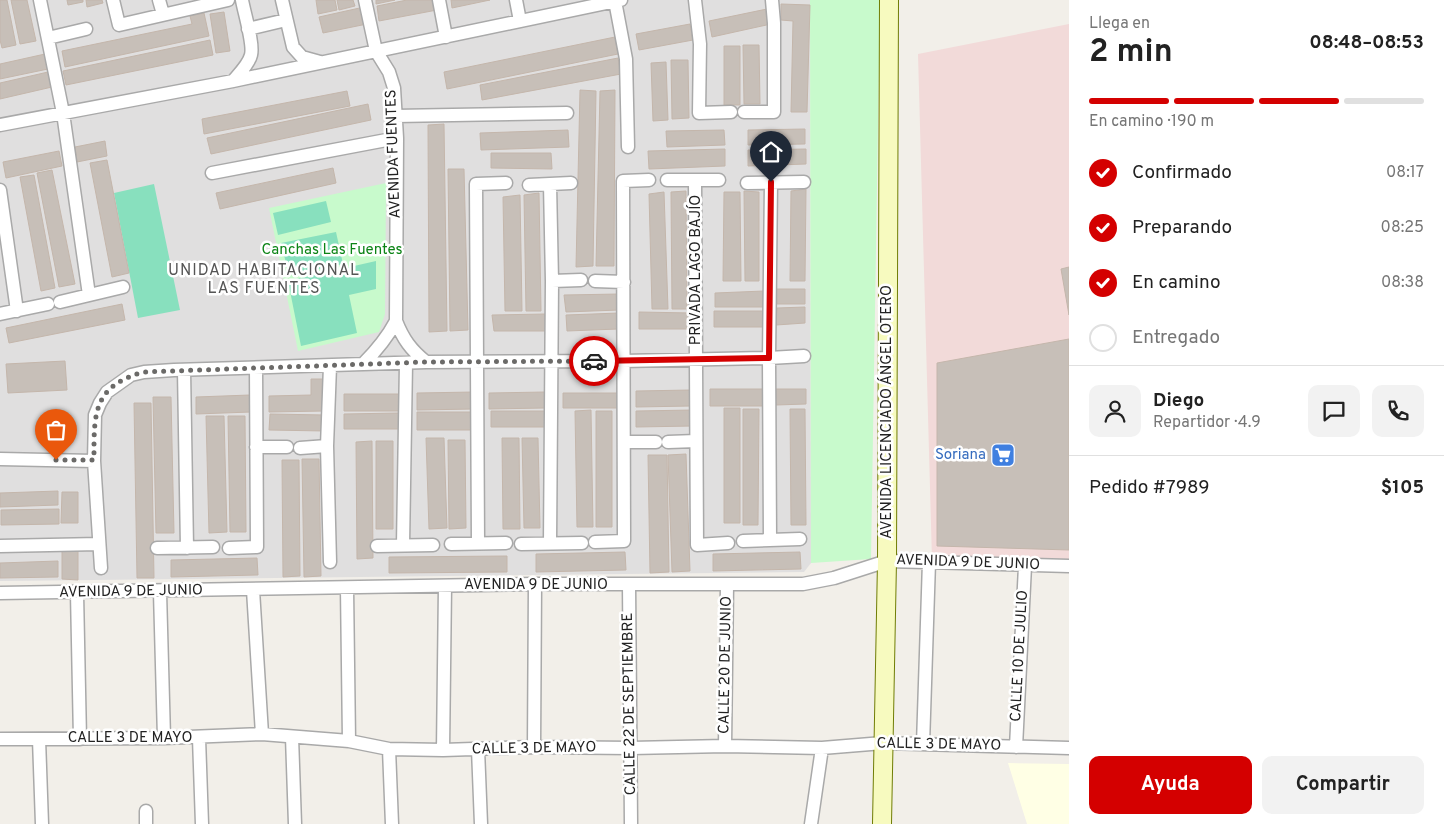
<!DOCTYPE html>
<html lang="es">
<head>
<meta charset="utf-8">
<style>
  :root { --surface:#fff; --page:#f2f2f2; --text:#222; --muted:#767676; --line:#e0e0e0; --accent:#d40000 }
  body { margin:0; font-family:Overpass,sans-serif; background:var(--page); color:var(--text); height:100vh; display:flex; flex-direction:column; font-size:19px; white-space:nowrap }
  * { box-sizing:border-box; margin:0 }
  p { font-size:16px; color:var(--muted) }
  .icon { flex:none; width:28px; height:28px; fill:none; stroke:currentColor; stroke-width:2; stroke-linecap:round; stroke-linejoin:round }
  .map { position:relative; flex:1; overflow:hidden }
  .drawer { display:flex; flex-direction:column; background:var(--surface); width:375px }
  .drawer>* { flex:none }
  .pin { position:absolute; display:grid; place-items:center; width:42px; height:42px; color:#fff; margin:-51px -21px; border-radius:50% 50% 50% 0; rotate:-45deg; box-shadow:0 0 5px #0007 }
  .pin .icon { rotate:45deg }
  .courier { position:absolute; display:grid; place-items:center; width:50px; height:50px; margin:-25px; border:4px solid #d40000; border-radius:50%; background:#fff; color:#222; box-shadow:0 1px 6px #0007 }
  .overview em { font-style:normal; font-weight:700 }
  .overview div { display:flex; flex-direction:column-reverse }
  .overview { display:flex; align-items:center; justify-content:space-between; height:85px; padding:0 20px }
  h1 { font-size:32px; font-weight:700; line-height:38px }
  .bar { display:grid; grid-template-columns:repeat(4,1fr); gap:8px 5px; align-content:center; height:60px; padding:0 20px }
  .bar i { height:6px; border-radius:4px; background:var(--line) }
  .bar .current { background:var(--accent) }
  .bar p { grid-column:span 4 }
  .line { display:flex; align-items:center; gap:12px; padding:0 20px; border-top:1px solid var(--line) }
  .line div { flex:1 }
  .round { display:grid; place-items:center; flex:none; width:52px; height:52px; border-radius:10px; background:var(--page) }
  ol { padding:0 20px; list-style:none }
  li { display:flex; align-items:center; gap:15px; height:55px }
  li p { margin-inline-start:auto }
  li .icon { padding:5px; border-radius:50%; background:var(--accent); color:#fff; stroke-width:4 }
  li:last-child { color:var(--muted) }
  li i { width:28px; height:28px; border:2px solid var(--line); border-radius:50% }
  .cta { display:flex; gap:10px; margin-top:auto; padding:10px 20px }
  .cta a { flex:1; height:58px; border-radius:10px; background:var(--accent); color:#fff; font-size:20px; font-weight:700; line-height:58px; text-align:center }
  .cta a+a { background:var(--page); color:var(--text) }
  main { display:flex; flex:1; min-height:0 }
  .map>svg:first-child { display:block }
</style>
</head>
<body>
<main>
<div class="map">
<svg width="1069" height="824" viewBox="0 0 1069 824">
  <rect width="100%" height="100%" fill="#f2efe9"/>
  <!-- residential -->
  <path fill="#e0dfdf" d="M0 0H810L811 563 804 572 0 581Z"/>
  <!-- commercial -->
  <path fill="#f2dad9" d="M1069 24V564L932 560 918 54Z"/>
  <!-- education -->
  <path fill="#ffffe5" d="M1008 763 1069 764V824H1027Z"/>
  <!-- park -->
  <path fill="#c8facc" d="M810 0H880L871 559 811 563Z
    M386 183 385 314 379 332 298 351 269 208Z"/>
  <!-- pitch -->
  <path fill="#88e0be" d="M154 184 180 310 138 318 114 193Z
    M326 201 331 222 278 235 273 213Z
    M336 232 343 264 289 275 281 243Z
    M376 261V289L349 295 357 333 301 346 288 281Z"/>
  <!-- building -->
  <path fill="#c7bfb8" stroke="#c4b6ab" d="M0 0H7L16 45 2 48 0 40Z
    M11 0H27L36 41 20 44Z
    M67 0H83V2L68 5Z
    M86 0H102L103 3 87 7Z
    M316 0H335L337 10 318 14Z
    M337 0H353L355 6 339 10Z
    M376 0H395L376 4Z
    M407 0H435L437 10 379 21 377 6Z
    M451 0H490L452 8Z
    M781 4 810 5 807 112H791L793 21 781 20Z
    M364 7 367 24 323 33 319 17Z
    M767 9 771 24 712 37 709 21Z
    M224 12 230 51 216 53 210 14Z
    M204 13 209 36 65 67 62 51 192 24 190 16Z
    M690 24 693 40 639 50 636 34Z
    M615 37 618 54 447 89 444 72Z
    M210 40 213 55 66 85 63 71Z
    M743 45H759L760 104H744Z
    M724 46H740V105H724Z
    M45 54 48 69 0 79V64Z
    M618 58 621 74 482 100 480 85Z
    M671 60H688L689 118 672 119Z
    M666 62 668 120 653 121 651 63Z
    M48 72 52 87 0 99V83Z
    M580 90 596 91 593 266 576 267Z
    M615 90 614 266H596L600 91Z
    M347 91 350 106 204 134 202 119Z
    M368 104 371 120 211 154 207 138Z
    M444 124 447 331 429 332 428 125Z
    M805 129V144L748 145V130Z
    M568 130 569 147 481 150 480 133Z
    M724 130 725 145 667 147 666 131Z
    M105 141 107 156 77 162 75 147Z
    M725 149V166L649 169 648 151Z
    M806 149V164L748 166V150Z
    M59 151 62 166 6 178 3 162Z
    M491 153H551L552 169 491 168Z
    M107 160 129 273 112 277 90 163Z
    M333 168 336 183 220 209 216 193Z
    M448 169H464L468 330 450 331Z
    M52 170 75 284 59 287 37 173Z
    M34 175 55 288 41 291 20 177Z
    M806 189 805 281H790L791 191Z
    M686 191 687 309H672L671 192Z
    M744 191 759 192V281H745Z
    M664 192 668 309H652L649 194Z
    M724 192H740L741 281H723Z
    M539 193 541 311H526L524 195Z
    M520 195 522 311H505L503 197Z
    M1069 267V315L1061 269Z
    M776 289H805V304H777Z
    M764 291V307H715V293Z
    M619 294V310L566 312 564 295Z
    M122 304 125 320 9 343 6 328Z
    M805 307V323L776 325 777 308Z
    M714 311H764V327H714Z
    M639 312 691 313 692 329H639Z
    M619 313 618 329 567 331 566 315Z
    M545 314 546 331H494L492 315Z
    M1069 339V550L937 546V363Z
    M65 361 67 390 8 393 6 364Z
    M311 379H325V411L269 412V396L311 395Z
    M710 389H764V406H710Z
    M776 389H806V404L776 405Z
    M691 390V406L636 407V391Z
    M474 392V409L417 410V393Z
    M545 392V408L489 409V393Z
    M563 393H618V408H563Z
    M344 394H401V411H344Z
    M250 395 251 412 196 414V397Z
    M153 397H171L174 533H156Z
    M134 403H151L154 578H137Z
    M724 408H740V523H724Z
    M743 409H759L758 525H743Z
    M790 409H805L806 525H791Z
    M591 410 593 527H577L575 411Z
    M693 410V426L636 427V411Z
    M491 411H545V427H491Z
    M596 411H612V527H596Z
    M417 412H473V430H417Z
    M399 413V429H344V414Z
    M270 414 325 415V431L269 430Z
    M206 416H224L227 532 209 533Z
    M228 416H245L246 532H230Z
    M426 438H444L447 528 429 529Z
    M502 438H519L520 529H503Z
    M522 438H538L540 528H524Z
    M448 440H465L466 528 449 529Z
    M372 441 373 558 357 559 356 442Z
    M376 441H393V529H376Z
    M686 454 690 571 672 572 668 455Z
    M648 455H667L669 572 650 573Z
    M302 459H319L321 576 304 577Z
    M282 460H299L300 576 283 577Z
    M58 491V505L0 507V493Z
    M62 492H78V523H61Z
    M59 509V524L1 525V510Z
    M62 551H78V580L62 579Z
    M625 552 626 570 536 572V554Z
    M800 552 801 569 713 571V554Z
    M507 556V572L389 573V557Z
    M257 558 258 575 171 577V560Z
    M58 561V577L0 578V563Z"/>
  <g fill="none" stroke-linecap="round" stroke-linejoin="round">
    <!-- minor casing -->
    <g stroke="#a9a9a9" stroke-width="15">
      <path id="minor" d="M40 0 63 113 89 295
        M113 0 119 25 228 0
        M159 0 163 14
        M282 0 293 47 302 57 320 62
        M365 0 376 51 389 72 394 88 397 138 396 321C403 339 411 350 426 362
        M439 0 446 37
        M516 0 520 21
        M695 0 700 44 699 113 731 112
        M615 1 626 59 628 147
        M248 29 286 20
        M48 38 86 29
        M233 81C239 74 249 64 251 55 254 44 244 12 242 0
        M744 112H774V23L772 0
        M395 116 567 113
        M0 125 233 81 621 0
        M212 173 397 138
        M667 180H719
        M695 180 697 545 728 543
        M747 183 804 182
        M550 184 552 281 550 543
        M529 185 571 183
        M0 190 17 311
        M552 281 581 280
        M595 281 624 282
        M60 302 123 287
        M0 314 48 304
        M363 364C376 351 387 338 396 321
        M330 366 327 446 330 562
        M184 370 187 548
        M624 442H656
        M668 442 696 441
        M256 447H287
        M300 448 327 446
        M0 459 94 461
        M770 540 769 358 771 182
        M743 541 800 539
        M595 542 624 541 623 181 649 180
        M478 543 476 184 506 183
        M451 544 506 543
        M521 544 582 543
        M403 545 406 363
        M0 546 99 544
        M377 546 433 545
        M157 548 213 547
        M229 548 257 547 256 368
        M101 568 94 461 95 415 100 403 107 392 131 375 144 372 174 370 426 362 623 361 769 358 804 356
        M629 584 631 824
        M347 588 349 741
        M253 590 262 734
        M160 592 164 738
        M0 593 535 584H803L834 578 887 561 1069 566
        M77 593 80 739
        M292 737 295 824
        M199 738 202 824
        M0 739 164 738 262 734 349 741 389 749 443 750 534 747 631 748 725 746 822 748 883 743 1069 748
        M39 739 42 824
        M923 744 929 562
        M725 746 727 585
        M534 747 535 584
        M1016 747 1025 566
        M389 749 392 824
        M478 749 481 824
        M443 750 445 586
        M146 811V824
        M811 824 822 748"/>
    </g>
    <!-- secondary casing -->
    <g stroke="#707d05" stroke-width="20">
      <path id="secondary" d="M882 824 887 561 889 0"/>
    </g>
    <!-- minor -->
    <use href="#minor" stroke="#fff" stroke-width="12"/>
    <!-- secondary -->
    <use href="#secondary" stroke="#f7fabf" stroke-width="18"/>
  </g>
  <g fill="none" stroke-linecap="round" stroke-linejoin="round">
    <!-- done -->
    <path stroke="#6b6a68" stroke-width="5" stroke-dasharray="0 9" d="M56 460H94C94 415 92 386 144 372L426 362 594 361"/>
    <!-- route -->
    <path stroke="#d40000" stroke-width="6" d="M594 361 769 358 771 182"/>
  </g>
  <!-- icons -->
  <defs>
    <g id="supermarket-square" transform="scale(1.25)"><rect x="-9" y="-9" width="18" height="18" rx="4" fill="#3f7fe0" stroke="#fff"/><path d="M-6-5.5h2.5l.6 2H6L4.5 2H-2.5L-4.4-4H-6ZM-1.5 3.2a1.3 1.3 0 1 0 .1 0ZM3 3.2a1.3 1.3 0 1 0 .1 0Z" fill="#fff"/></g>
  </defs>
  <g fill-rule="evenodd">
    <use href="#supermarket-square" x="1003" y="455"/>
  </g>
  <g text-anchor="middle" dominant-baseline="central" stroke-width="5" stroke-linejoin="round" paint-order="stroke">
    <!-- street labels -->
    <g font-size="15" fill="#222" stroke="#fff">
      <text transform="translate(394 154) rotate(-92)">AVENIDA FUENTES</text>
      <text transform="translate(696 270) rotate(-90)">PRIVADA LAGO BAJÍO</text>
      <text transform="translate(887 412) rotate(-90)">AVENIDA LICENCIADO ÁNGEL OTERO</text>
      <text transform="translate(968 563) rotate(2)">AVENIDA 9 DE JUNIO</text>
      <text x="536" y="585">AVENIDA 9 DE JUNIO</text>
      <text transform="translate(131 592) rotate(-1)">AVENIDA 9 DE JUNIO</text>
      <text transform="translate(1020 656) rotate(-87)">CALLE 10 DE JULIO</text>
      <text transform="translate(726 665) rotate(-89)">CALLE 20 DE JUNIO</text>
      <text transform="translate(630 704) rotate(-91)">CALLE 22 DE SEPTIEMBRE</text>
      <text x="130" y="738">CALLE 3 DE MAYO</text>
      <text transform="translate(939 745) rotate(1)">CALLE 3 DE MAYO</text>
      <text transform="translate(534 749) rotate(-1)">CALLE 3 DE MAYO</text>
    </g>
    <!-- park labels -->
    <g font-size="15" fill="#0c8416" stroke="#fff">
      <text x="332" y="250">Canchas Las Fuentes</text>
    </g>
    <!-- shop labels -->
    <g font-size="15" fill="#366cbe" stroke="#fff" text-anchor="end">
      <text x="986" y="455">Soriana</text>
    </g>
    <!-- neighbourhood labels -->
    <g font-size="16" letter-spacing="1" fill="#555" stroke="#fff">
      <text x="264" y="271">UNIDAD HABITACIONAL<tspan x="264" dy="18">LAS FUENTES</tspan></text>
    </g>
  </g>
</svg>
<div class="pin" style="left:56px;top:460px;background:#ea580c"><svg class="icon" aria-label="bag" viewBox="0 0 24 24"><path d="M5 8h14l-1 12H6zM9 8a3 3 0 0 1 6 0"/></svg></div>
<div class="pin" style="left:771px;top:182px;background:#1f2937"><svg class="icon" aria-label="home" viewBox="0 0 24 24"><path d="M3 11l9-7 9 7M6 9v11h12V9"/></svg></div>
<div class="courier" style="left:594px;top:361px"><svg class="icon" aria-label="car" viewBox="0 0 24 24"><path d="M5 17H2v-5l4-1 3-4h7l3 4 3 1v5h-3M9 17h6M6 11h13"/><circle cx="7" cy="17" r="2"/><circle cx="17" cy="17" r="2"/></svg></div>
</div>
<section class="drawer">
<div class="overview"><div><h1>2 min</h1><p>Llega en</p></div><em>08:48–08:53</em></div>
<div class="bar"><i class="current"></i><i class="current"></i><i class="current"></i><i></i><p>En camino · 190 m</p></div>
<ol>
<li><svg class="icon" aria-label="check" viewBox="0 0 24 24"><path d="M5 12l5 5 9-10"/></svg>Confirmado<p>08:17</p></li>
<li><svg class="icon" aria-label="check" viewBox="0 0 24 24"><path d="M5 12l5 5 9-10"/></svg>Preparando<p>08:25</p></li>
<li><svg class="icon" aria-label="check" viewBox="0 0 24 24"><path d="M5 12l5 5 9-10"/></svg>En camino<p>08:38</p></li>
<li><i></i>Entregado</li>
</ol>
<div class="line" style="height:90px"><a class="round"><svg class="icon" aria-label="person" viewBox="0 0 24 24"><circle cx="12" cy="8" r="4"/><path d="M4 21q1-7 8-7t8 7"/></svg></a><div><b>Diego</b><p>Repartidor · 4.9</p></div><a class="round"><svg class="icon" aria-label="chat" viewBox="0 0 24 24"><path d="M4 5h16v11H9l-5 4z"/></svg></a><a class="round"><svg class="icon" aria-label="phone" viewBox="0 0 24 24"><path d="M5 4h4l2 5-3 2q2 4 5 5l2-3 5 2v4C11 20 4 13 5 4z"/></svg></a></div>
<div class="line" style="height:65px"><div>Pedido #7989</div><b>$105</b></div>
<div class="cta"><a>Ayuda</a><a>Compartir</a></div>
</section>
</main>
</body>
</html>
